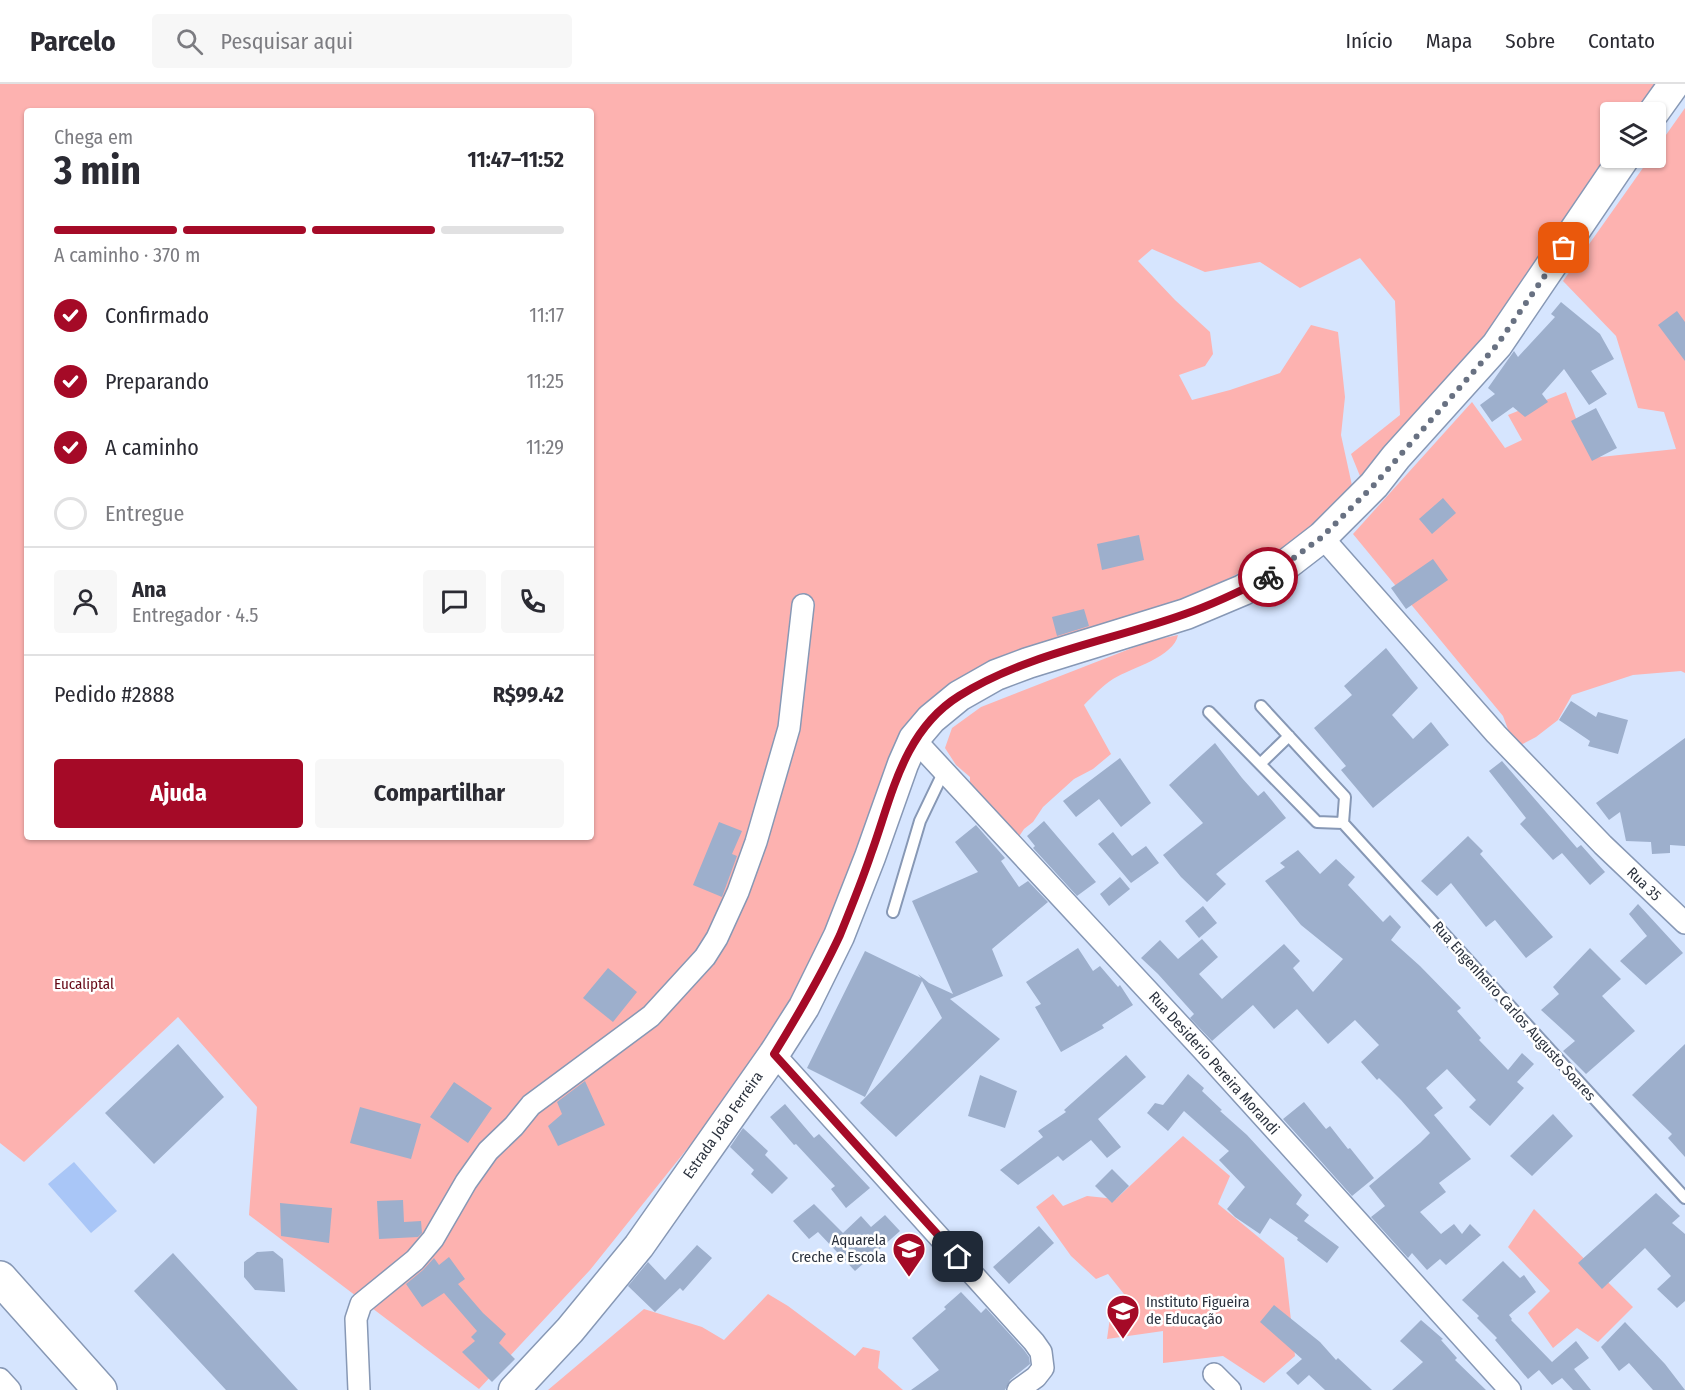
<!DOCTYPE html>
<html lang="pt">
<head>
<meta charset="utf-8">
<style>
  :root { --surface:#fff; --page:#f7f7f7; --text:#2b2b33; --muted:#7c7c81; --line:#e1e1e2; --accent:#a50a27 }
  body { margin:0; font-family:"Fira Sans Condensed",sans-serif; background:var(--page); color:var(--text); height:100vh; display:flex; flex-direction:column; font-size:22px; white-space:nowrap }
  * { box-sizing:border-box; margin:0 }
  p { font-size:20px; color:var(--muted) }
  .icon { flex:none; width:33px; height:33px; fill:none; stroke:currentColor; stroke-width:2; stroke-linecap:round; stroke-linejoin:round }
  .map { position:relative; flex:1; overflow:hidden }
  .sheet { position:absolute; left:24px; top:24px; width:570px; height:732px; display:flex; flex-direction:column; background:var(--surface); border-radius:6px; box-shadow:0 2px 4px #0004 }
  .sheet>* { flex:none }
  .fabs { position:absolute; left:1600px; top:18px; display:grid; gap:12px }
  .fabs a { display:grid; place-items:center; width:66px; height:66px; border-radius:6px; background:var(--surface); box-shadow:0 2px 4px #0004; font-size:30px }
  .pin { position:absolute; display:grid; place-items:center; width:51px; height:51px; color:#fff; margin:-26px; border-radius:12px; box-shadow:0 3px 9px #0006 }
  .courier { position:absolute; display:grid; place-items:center; width:60px; height:60px; margin:-30px; border:4px solid #a50a27; border-radius:50%; background:#fff; color:#222; box-shadow:0 2px 8px #0007 }
  .overview em { font-style:normal; font-weight:700 }
  .overview div { display:flex; flex-direction:column-reverse }
  .overview { display:flex; align-items:center; justify-content:space-between; height:102px; padding:0 30px }
  h1 { font-size:39px; font-weight:700; line-height:45px }
  .bar { display:grid; grid-template-columns:repeat(4,1fr); gap:9px 6px; align-content:center; height:72px; padding:0 30px }
  .bar i { height:8px; border-radius:4px; background:var(--line) }
  .bar .active { background:var(--accent) }
  .bar p { grid-column:span 4 }
  .line { display:flex; align-items:center; gap:15px; padding:0 30px; border-top:2px solid var(--line) }
  .line div { flex:1 }
  .round { display:grid; place-items:center; flex:none; width:63px; height:63px; border-radius:6px; background:var(--page) }
  ol { padding:0 30px; list-style:none }
  li { display:flex; align-items:center; gap:18px; height:66px }
  li p { margin-inline-start:auto }
  li .icon { padding:6px; border-radius:50%; background:var(--accent); color:#fff; stroke-width:4 }
  li:last-child { color:var(--muted) }
  li i { width:33px; height:33px; border:3px solid var(--line); border-radius:50% }
  .cta { display:flex; gap:12px; margin-top:auto; padding:12px 30px }
  .cta a { flex:1; height:69px; border-radius:6px; background:var(--accent); color:#fff; font-size:24px; font-weight:700; line-height:69px; text-align:center }
  .cta a+a { background:var(--page); color:var(--text) }
  header { display:flex; align-items:center; gap:36px; box-sizing:border-box; height:84px; padding:0 30px; background:var(--surface); border-bottom:2px solid var(--line) }
  header strong { font-size:28px }
  nav { display:flex; gap:33px; margin-inline-start:auto; font-size:21px }
  .search { width:420px; height:54px; background:var(--page); display:flex; align-items:center; gap:15px; box-sizing:border-box; padding:0 21px; border-radius:6px; color:var(--muted); font-size:22px }
  .map>svg:first-child { display:block }
</style>
</head>
<body>
<header>
<strong>Parcelo</strong>
<div class="search"><svg class="icon" aria-label="search" viewBox="0 0 24 24"><circle cx="10" cy="10" r="6"/><path d="M15 15l6 6"/></svg>Pesquisar aqui</div>
<nav><a>Início</a><a>Mapa</a><a>Sobre</a><a>Contato</a></nav>
</header>
<div class="map">
<svg width="1685" height="1306" viewBox="0 0 1685 1306">
  <rect width="100%" height="100%" fill="#d6e5fe"/>
  <!-- green -->
  <path fill="#fdb2b0" fill-rule="evenodd" d="M0 0H1664L1644 28H1611V74L1481 263 1362 397 1351 370 1400 331 1395 217 1360 174 1300 204 1260 178 1205 188 1152 165 1138 177 1175 216 1210 248 1213 270 1205 282 1179 291 1192 316 1230 306 1280 289 1311 241 1338 248 1345 313 1341 351 1353 406 1319 443 1285 465 1197 511 937 612 827 857 739 1000 590 1186 479 1305 249 1131 257 1023 178 933 24 1078 0 1059ZM27 27H591V753H27Z
    M1685 24V589L1681 587 1633 591 1572 611 1558 636 1536 653 1515 664 1503 632 1353 450 1472 318 1505 364 1522 356 1508 331 1566 308 1591 374 1676 365 1664 328 1638 324 1616 252 1563 197 1650 74H1656V65Z
    M1178 551C1174 573 1131 584 1113 595 1102 602 1093 612 1084 621L1111 670 1093 685 1074 695 1043 723 1033 738 1024 745 1018 754 970 703V693L956 681 945 664 952 644 981 623 1150 557Z
    M1183 1052 1230 1092 1218 1120 1284 1174 1295 1272 1264 1299 1223 1272 1163 1279V1247L1107 1255 1111 1226 1124 1210 1108 1190 1096 1195 1071 1172 1036 1123 1053 1110 1063 1122 1087 1112 1116 1115Z
    M1534 1125 1633 1223 1598 1258 1577 1244 1553 1264 1528 1229 1550 1207 1508 1163Z
    M768 1210 788 1222 855 1272 863 1263 880 1267 878 1284 903 1306H548L644 1225 702 1243 724 1256Z"/>
  <!-- water -->
  <path fill="#a9c6f7" d="M74 1078 117 1127 91 1149 48 1100Z"/>
  <!-- building -->
  <path fill="#9dafcc" d="M1561 218 1600 250 1614 275 1591 287 1607 310 1589 321 1564 285 1542 310 1548 318 1525 333 1513 323 1492 338 1480 321 1495 310 1488 304 1514 267 1518 273 1555 233 1551 230Z
    M1677 227 1685 238V277L1658 241Z
    M1596 324 1617 364 1592 377 1571 337Z
    M1443 414 1456 429 1432 450 1419 435Z
    M1139 451 1144 476 1102 486 1097 460Z
    M1433 475 1448 496 1406 525 1391 504Z
    M1084 525 1089 542 1057 552 1052 533Z
    M1386 564 1418 604 1392 631 1413 655 1431 638 1449 661 1373 724 1341 686 1346 682 1314 644 1352 611 1344 602Z
    M1571 617 1596 633 1598 628 1628 636 1618 670 1588 662 1590 657 1559 636Z
    M1685 654V762L1670 761V769L1652 770 1651 758 1626 757 1620 728 1609 736 1596 719Z
    M1215 659 1242 694 1258 712 1264 707 1286 734 1216 790 1226 800 1207 818 1181 793 1163 771 1203 739 1169 701Z
    M1120 674 1151 719 1121 743 1099 715 1076 733 1063 717Z
    M1502 677 1577 764 1581 761 1605 788 1590 801 1562 769 1553 776 1520 740 1526 734 1489 687Z
    M1044 737 1096 798 1077 812 1033 764 1035 762 1027 752Z
    M719 738 742 747 732 770 737 772 722 813 693 801Z
    M976 741 1005 774 1001 777 1019 803 1028 797 1048 818 992 865 1003 892 950 915 1000 955 896 1053 860 1019 942 934 922 897 865 1013 807 984 865 867 921 894 918 890 929 899 953 910 912 817 978 788 955 758Z
    M1113 748 1132 772 1146 762 1159 779 1131 799 1098 760Z
    M1468 752 1483 767 1480 770 1553 853 1526 874 1495 836 1486 843 1451 799 1437 812 1421 797Z
    M1298 766 1320 790 1336 775 1355 793 1348 801 1383 838 1390 831 1401 843 1391 856 1420 882 1461 924 1457 927 1481 954 1479 956 1508 986 1522 969 1534 980 1517 998 1524 1004 1490 1042 1469 1023 1476 1016 1447 985 1426 1004 1443 1024 1434 1031 1471 1075 1439 1099 1446 1108 1420 1128 1441 1150 1454 1140 1462 1150 1470 1140 1481 1151 1446 1181 1440 1175 1427 1186 1412 1169 1408 1174 1371 1133 1385 1122 1369 1102 1420 1059 1430 1049 1401 1016 1379 994 1377 996 1361 978 1379 961 1355 936 1328 960 1297 925 1274 945 1253 921 1212 957 1190 934 1194 930 1158 890 1141 874 1160 856 1178 875 1202 855 1218 873 1199 890 1222 915 1284 860 1300 877 1293 884 1313 908 1343 875 1301 841 1265 797 1285 783 1280 779Z
    M1120 793 1130 805 1109 822 1100 810Z
    M1638 820 1683 869 1646 901 1620 877 1647 852 1629 830Z
    M1203 822 1217 839 1199 854 1185 837Z
    M1078 864 1093 887 1100 882 1118 903 1120 901 1133 921 1102 941 1104 944 1061 968 1035 923 1041 920 1026 898Z
    M1590 864 1621 895 1602 912 1635 947 1586 990 1563 967 1575 957 1541 926 1559 910 1553 903Z
    M608 884 637 908 613 938 583 914Z
    M178 960 224 1013 154 1080 105 1029Z
    M1685 960V1073L1668 1054 1672 1050 1632 1011Z
    M1126 971 1146 993 1098 1035 1121 1063 1107 1074 1091 1056 1063 1077 1058 1072 1018 1101 1000 1086 1043 1053 1038 1047 1066 1028 1064 1026Z
    M1188 990 1204 1004 1202 1007 1222 1026 1220 1027 1247 1051 1302 1111 1296 1120 1309 1131 1304 1137 1339 1163 1327 1179 1297 1156 1298 1154 1270 1134 1260 1150 1235 1133 1227 1125 1245 1103 1219 1076 1229 1067 1184 1027 1168 1047 1147 1029 1155 1019 1163 1021Z
    M980 991 1017 1007 1005 1044 968 1032Z
    M585 997 605 1041 558 1062 548 1042 562 1030 557 1018Z
    M454 998 492 1024 468 1059 430 1033Z
    M1304 1018 1326 1045 1330 1042 1348 1065 1350 1064 1374 1094 1352 1112 1283 1035Z
    M785 1020 814 1054 819 1050 870 1104 846 1124 831 1105 835 1102 796 1060 794 1061 770 1033Z
    M360 1023 421 1040 411 1075 350 1059Z
    M1553 1030 1573 1052 1532 1092 1510 1072Z
    M743 1044 768 1067 765 1071 788 1094 772 1110 751 1090 754 1086 730 1063Z
    M1112 1085 1129 1102 1112 1119 1095 1102Z
    M1656 1109 1680 1132 1672 1139 1685 1150V1217L1677 1224 1657 1205 1671 1192 1645 1164 1602 1205 1578 1179Z
    M403 1116 404 1138 421 1137 422 1149 418 1153 379 1155 377 1117Z
    M280 1119 332 1124 329 1159 281 1152Z
    M814 1120 843 1149 861 1132 871 1143 885 1131 900 1147 855 1187 818 1148 809 1155 793 1137Z
    M1039 1142 1054 1159 1009 1200 993 1183Z
    M697 1161 712 1174 683 1207 680 1204 655 1228 628 1202 648 1178 665 1196Z
    M273 1167 283 1175 285 1208 255 1206 244 1193V1178L257 1168Z
    M173 1169 298 1306H226L134 1207Z
    M449 1173 465 1195 458 1200 483 1229 506 1250 499 1259 515 1275 492 1298 462 1268 475 1257 471 1253 477 1247 444 1209 422 1223 406 1200 423 1186 434 1174 439 1181Z
    M1503 1177 1520 1194 1524 1191 1536 1208 1509 1231 1512 1235 1511 1236 1552 1278 1576 1257 1589 1274 1574 1285 1591 1306H1573L1562 1294 1552 1301 1539 1286 1528 1295 1495 1256 1497 1254 1477 1234 1479 1232 1462 1216Z
    M961 1208 981 1229 986 1224 1024 1266 1029 1273 1030 1280 1010 1296 1005 1306H911L939 1286 912 1254 946 1225 944 1223Z
    M1274 1221 1320 1258 1336 1276 1338 1274 1372 1306H1325L1309 1291 1298 1301 1286 1289 1302 1275 1260 1238Z
    M1421 1236 1443 1255 1441 1256 1457 1274 1455 1276 1486 1306H1392L1423 1278 1400 1257Z
    M1625 1238 1665 1280 1685 1306H1653L1629 1279 1619 1287 1601 1263Z"/>
  <g fill="none" stroke-linecap="round" stroke-linejoin="round">
    <!-- lane casing -->
    <g stroke="#8798b5" stroke-width="14">
      <path id="lane" d="M1261 622 1345 713 1343 739
        M1209 628 1317 738 1343 739 1685 1114
        M1260 680 1289 652
        M893 828 920 737 944 687"/>
    </g>
    <!-- street casing -->
    <g stroke="#8798b5" stroke-width="24">
      <path id="street" d="M1322 453 1496 650 1603 761 1685 839
        M914 655 1203 966 1510 1306
        M774 970 1034 1258 1041 1268 1043 1284 1036 1293 1018 1306
        M1214 1290 1230 1306
        M0 1295 10 1306
        M359 1306 356 1235 361 1220 415 1176 433 1155 466 1098 488 1067 514 1042 531 1021 651 932 705 873 717 854 738 808 756 758 789 644 803 521"/>
    </g>
    <!-- secondary casing -->
    <g stroke="#8798b5" stroke-width="33">
      <path id="secondary" d="M1654 28 1674 0
        M514 1306 570 1246 639 1162 774 970 804 923 839 852 870 773 903 680 914 655 931 635 959 612 996 591 1028 579 1186 530 1243 506 1287 480 1322 453 1374 401 1396 373 1497 261 1624 74"/>
    </g>
    <!-- highway casing -->
    <g stroke="#8798b5" stroke-width="36">
      <path id="highway" d="M0 1194 100 1306"/>
    </g>
    <!-- lane -->
    <use href="#lane" stroke="#fff" stroke-width="10"/>
    <!-- street -->
    <use href="#street" stroke="#fff" stroke-width="21"/>
    <!-- secondary -->
    <use href="#secondary" stroke="#fff" stroke-width="30"/>
    <!-- highway -->
    <use href="#highway" stroke="#fff" stroke-width="33"/>
  </g>
  <g fill="none" stroke-linecap="round" stroke-linejoin="round">
    <!-- done -->
    <path stroke="#687182" stroke-width="6" stroke-dasharray="0 10.8" d="M1268 493 1322 453 1374 401 1497 261 1564 164"/>
    <!-- route -->
    <path stroke="#a50a27" stroke-width="8" d="M958 1173 774 970C798 931 821 892 840 851 851 824 862 797 871 770 892 712 903 647 959 612 1028 569 1110 557 1185 530 1214 520 1241 507 1268 493"/>
  </g>
  <!-- icons -->
  <defs>
    <g id="school-pin" transform="scale(1.725)"><path d="M0 17L-7.5 6A9.5 9.5 0 1 1 7.5 6Z" fill="#a50a27" stroke="#fff"/><path d="M0-5L7-2L0 1L-7-2ZM-4 1L0 2.5L4 1V4Q0 6-4 4Z" fill="#fff"/></g>
  </defs>
  <g fill-rule="evenodd">
    <use href="#school-pin" x="909" y="1165"/>
    <use href="#school-pin" x="1123" y="1227"/>
  </g>
  <g text-anchor="middle" dominant-baseline="central" stroke-width="5" stroke-linejoin="round" paint-order="stroke">
    <!-- street labels -->
    <g font-size="15" fill="#2c333f" stroke="#fff">
      <text transform="translate(1644 800) rotate(44)">Rua 35</text>
      <text transform="translate(1514 927) rotate(48)">Rua Engenheiro Carlos Augusto Soares</text>
      <text transform="translate(1214 979) rotate(48)">Rua Desiderio Pereira Morandi</text>
      <text transform="translate(723 1041) rotate(-55)">Estrada João Ferreira</text>
    </g>
    <!-- park labels -->
    <g font-size="15" fill="#660816" stroke="#fff">
      <text x="84" y="900">Eucaliptal</text>
    </g>
    <!-- poi labels -->
    <g font-size="15" fill="#2c333f" stroke="#fff" text-anchor="end">
      <text x="886" y="1156">Aquarela<tspan x="886" dy="17">Creche e Escola</tspan></text>
      <text x="1146" y="1218" text-anchor="start">Instituto Figueira<tspan x="1146" dy="17">de Educação</tspan></text>
    </g>
  </g>
</svg>
<div class="fabs">
<a><svg class="icon" aria-label="layers" viewBox="0 0 24 24"><path d="M12 4l9 5-9 5-9-5zM3 14l9 5 9-5"/></svg></a>
</div>
<div class="pin" style="left:1564px;top:164px;background:#ea580c"><svg class="icon" aria-label="bag" viewBox="0 0 24 24"><path d="M5 8h14l-1 12H6zM9 8a3 3 0 0 1 6 0"/></svg></div>
<div class="pin" style="left:958px;top:1173px;background:#1f2937"><svg class="icon" aria-label="home" viewBox="0 0 24 24"><path d="M3 11l9-7 9 7M6 9v11h12V9"/></svg></div>
<div class="courier" style="left:1268px;top:493px"><svg class="icon" aria-label="bike" viewBox="0 0 24 24"><circle cx="6" cy="16" r="4"/><circle cx="18" cy="16" r="4"/><path d="M6 16l4-8h5l3 8M10 8l3 8H6M13 5h3"/></svg></div>
<section class="sheet">
<div class="overview"><div><h1>3 min</h1><p>Chega em</p></div><em>11:47–11:52</em></div>
<div class="bar"><i class="active"></i><i class="active"></i><i class="active"></i><i></i><p>A caminho · 370 m</p></div>
<ol>
<li><svg class="icon" aria-label="check" viewBox="0 0 24 24"><path d="M5 12l5 5 9-10"/></svg>Confirmado<p>11:17</p></li>
<li><svg class="icon" aria-label="check" viewBox="0 0 24 24"><path d="M5 12l5 5 9-10"/></svg>Preparando<p>11:25</p></li>
<li><svg class="icon" aria-label="check" viewBox="0 0 24 24"><path d="M5 12l5 5 9-10"/></svg>A caminho<p>11:29</p></li>
<li><i></i>Entregue</li>
</ol>
<div class="line" style="height:108px"><a class="round"><svg class="icon" aria-label="person" viewBox="0 0 24 24"><circle cx="12" cy="8" r="4"/><path d="M4 21q1-7 8-7t8 7"/></svg></a><div><b>Ana</b><p>Entregador · 4.5</p></div><a class="round"><svg class="icon" aria-label="chat" viewBox="0 0 24 24"><path d="M4 5h16v11H9l-5 4z"/></svg></a><a class="round"><svg class="icon" aria-label="phone" viewBox="0 0 24 24"><path d="M5 4h4l2 5-3 2q2 4 5 5l2-3 5 2v4C11 20 4 13 5 4z"/></svg></a></div>
<div class="line" style="height:78px"><div>Pedido #2888</div><b>R$99.42</b></div>
<div class="cta"><a>Ajuda</a><a>Compartilhar</a></div>
</section>
</div>
</body>
</html>
